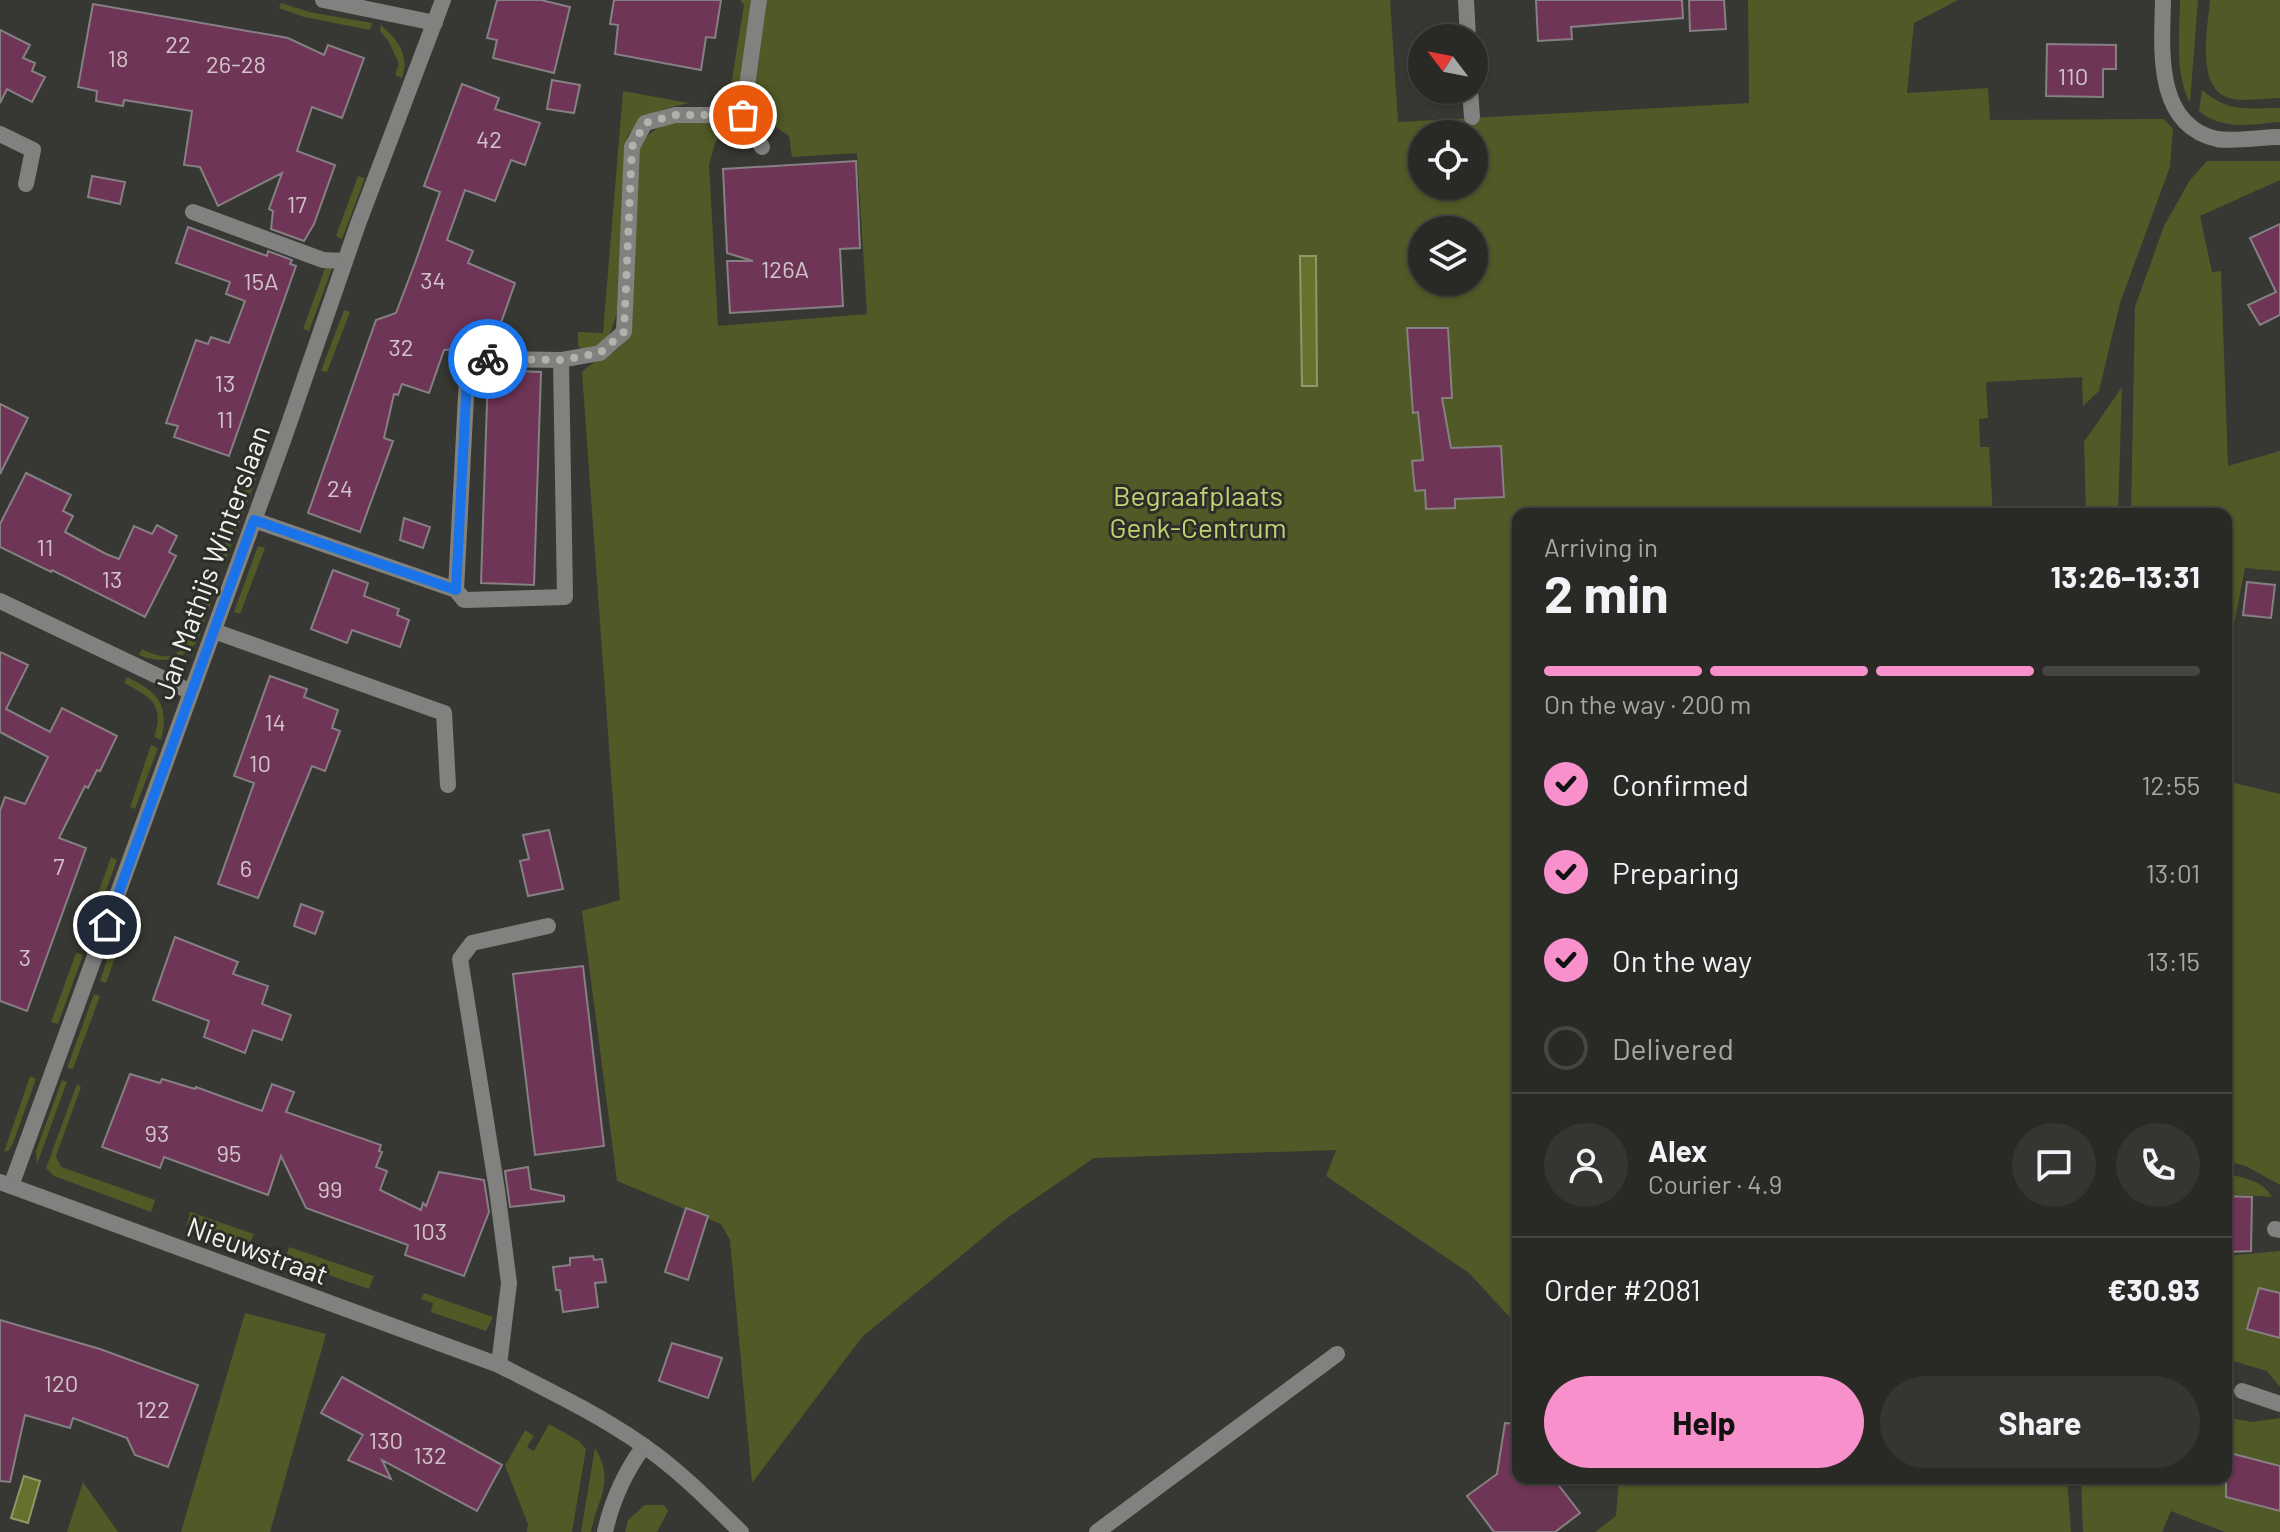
<!DOCTYPE html>
<html lang="en">
<head>
<meta charset="utf-8">
<style>
  :root { --surface:#292a26; --page:#353632; --text:#f1f3f6; --muted:#a5a7a7; --line:#454643; --accent:#f890cb }
  body { margin:0; font-family:Barlow,sans-serif; background:var(--page); color:var(--text); height:100vh; display:flex; flex-direction:column; font-size:30px; white-space:nowrap }
  * { box-sizing:border-box; margin:0 }
  p { font-size:26px; color:var(--muted) }
  .icon { flex:none; width:44px; height:44px; fill:none; stroke:currentColor; stroke-width:2; stroke-linecap:round; stroke-linejoin:round }
  .map { position:relative; flex:1; overflow:hidden }
  .panel { position:absolute; left:1512px; top:508px; width:720px; height:976px; display:flex; flex-direction:column; background:var(--surface); border-radius:16px; box-shadow:0 2px 6px #0004,0 0 0 2px var(--line) }
  .panel>* { flex:none }
  .needle { width:52px; rotate:302deg }
  .buttons { position:absolute; left:1408px; top:24px; display:grid; gap:16px }
  .buttons a { display:grid; place-items:center; width:80px; height:80px; border-radius:50%; background:var(--surface); box-shadow:0 2px 6px #0004,0 0 0 2px var(--line); font-size:40px }
  .pin { position:absolute; display:grid; place-items:center; width:68px; height:68px; color:#fff; margin:-34px; border:4px solid #fff; border-radius:50%; box-shadow:0 2px 8px #0007 }
  .courier { position:absolute; display:grid; place-items:center; width:80px; height:80px; margin:-40px; border:6px solid #1a73e8; border-radius:50%; background:#fff; color:#222; box-shadow:0 2px 10px #0007 }
  .overview em { font-style:normal; font-weight:700 }
  .overview div { display:flex; flex-direction:column-reverse }
  .overview { display:flex; align-items:center; justify-content:space-between; height:136px; padding:0 32px }
  h1 { font-size:52px; font-weight:700; line-height:60px }
  .bar { display:grid; grid-template-columns:repeat(4,1fr); gap:12px 8px; align-content:center; height:96px; padding:0 32px }
  .bar i { height:10px; border-radius:6px; background:var(--line) }
  .bar .current { background:var(--accent) }
  .bar p { grid-column:span 4 }
  .line { display:flex; align-items:center; gap:20px; padding:0 32px; border-top:2px solid var(--line) }
  .line div { flex:1 }
  .round { display:grid; place-items:center; flex:none; width:84px; height:84px; border-radius:42px; background:var(--page) }
  ol { padding:0 32px; list-style:none }
  li { display:flex; align-items:center; gap:24px; height:88px }
  li p { margin-inline-start:auto }
  li .icon { padding:8px; border-radius:50%; background:var(--accent); color:#111; stroke-width:4 }
  li:last-child { color:var(--muted) }
  li i { width:44px; height:44px; border:4px solid var(--line); border-radius:50% }
  .cta { display:flex; gap:16px; margin-top:auto; padding:16px 32px }
  .cta a { flex:1; height:92px; border-radius:48px; background:var(--accent); color:#111; font-size:32px; font-weight:700; line-height:92px; text-align:center }
  .cta a+a { background:var(--page); color:var(--text) }
  .map>svg:first-child { display:block }
</style>
</head>
<body>
<div class="map">
<svg width="2280" height="1532" viewBox="0 0 2280 1532">
  <rect width="100%" height="100%" fill="#373833"/>
  <!-- green -->
  <path fill="#515926" fill-rule="evenodd" d="M740 0H751L741 82 732 108 727 110 744 5Z
    M767 0H1390L1398 122 1749 103 1748 0H1958L1914 23 1907 93 1988 88 1990 120 2164 119 2173 129 2170 167 2120 303 2099 391 2083 406 2082 377 1986 382 1988 418 1979 419 1980 447H1989L1993 514H1518V1326L1469 1273 1326 1176 1336 1150 1094 1158 1007 1218 862 1337 752 1483 730 1240 721 1224 617 1181 582 911 620 900 582 372C604 351 618 362 632 325L637 149C661 115 681 121 718 121L725 128 715 143 709 165 718 326 867 314 857 153 792 157 789 136 773 125 756 107V79ZM1422 134H1474V186H1422ZM1422 230H1474V282H1422Z
    M2180 0H2198L2190 103C2174 72 2180 34 2180 0Z
    M2210 0H2280V98C2267 98 2240 102 2229 98 2195 88 2208 27 2210 0Z
    M281 3 309 12 372 23 370 30 304 17 279 8Z
    M381 25C398 40 410 55 402 78L395 75 399 64 389 42 380 31Z
    M2202 90C2230 113 2245 108 2280 108V122C2253 124 2222 131 2199 111Z
    M623 91 689 103C659 110 646 111 627 137L617 312C611 334 607 347 583 350L578 346V332L603 333Z
    M2207 161H2280V180L2200 216 2212 272 2221 271 2228 466 2280 451V571L2245 568 2233 629 2230 782 2280 794V1185L2246 1166 2226 1161V514H2131L2135 307 2164 226 2190 180Z
    M358 176 365 178 342 239 336 236Z
    M327 263 333 266 309 331 303 329Z
    M344 310 350 312 327 372 321 371Z
    M2122 387 2118 514H2086L2084 442Z
    M250 474 257 476 225 562 219 559Z
    M258 546 265 548 240 614 234 612Z
    M214 574 220 577 197 642C180 662 162 664 139 655L142 649C151 653 162 659 173 655 192 649 207 593 214 574Z
    M127 677C158 692 170 705 161 740L154 737C165 705 151 697 124 683Z
    M151 745 158 748 135 809 130 807Z
    M111 857 117 860 93 926 87 924Z
    M121 919 128 921 106 983 100 981Z
    M76 953 83 955 58 1024 51 1022Z
    M94 994 100 996 73 1069 67 1068Z
    M30 1076 36 1079 13 1143 9 1150 4 1152Z
    M62 1080 67 1082 37 1164 36 1151Z
    M77 1084 81 1087 56 1156 61 1167 155 1200 151 1212 54 1176 46 1168Z
    M2226 1174C2242 1177 2264 1181 2272 1197L2226 1194Z
    M190 1212 254 1234 249 1246 187 1225Z
    M289 1247 374 1276 369 1289 285 1260Z
    M2280 1251V1387L2267 1371 2226 1359V1256Z
    M424 1293 493 1317 486 1331 431 1312 433 1303 421 1299Z
    M245 1313 326 1334 270 1532H181Z
    M2226 1417 2252 1422 2280 1418V1532H2225L2171 1511 2162 1532H2083L2081 1478H2226Z
    M549 1424 579 1441 586 1449 572 1532H527L528 1524 505 1466 525 1430 534 1436 527 1447 534 1451Z
    M595 1448C616 1483 597 1498 591 1532H581Z
    M1619 1478H2067L2071 1532H1595L1616 1516Z
    M83 1482 118 1532H67Z
    M645 1505H664L668 1511 657 1532H625L628 1520Z"/>
  <!-- water -->
  <path fill="#66712e" stroke="#909868" stroke-width="2" d="M1300 256H1316L1317 386H1302Z
    M24 1476 40 1481 28 1523 11 1518Z"/>
  <!-- building -->
  <path fill="#6f3557" stroke="#867f83" stroke-width="2" d="M497 0H541L570 7 554 73 493 58 497 40 487 38Z
    M614 0H721L715 38 706 37 701 70 615 54 618 25 610 24Z
    M1536 0H1682L1683 18 1571 27 1572 39 1538 41Z
    M1689 0H1724L1726 29 1690 31Z
    M93 4 288 38 324 55 328 45 364 58 342 118 312 107 297 151 335 165 314 224 304 241 271 229 273 211 269 209 282 173 218 206 200 167 184 165 192 111 124 100 123 106 96 101 97 91 78 87Z
    M0 30 30 45 23 58 35 63 32 71 45 77 32 102 7 89 0 103Z
    M2047 44 2116 45V69H2103V97L2046 96Z
    M552 80 580 85 574 113 547 109Z
    M462 84 499 98 495 109 540 123 525 165 511 160 495 201 465 190 447 240 473 251 468 263 515 283 501 323 503 346 444 350 429 393 402 384 398 395 394 394 384 438 393 441 360 532 308 513 376 320 396 313 415 263 440 192 424 186Z
    M856 161 860 248 840 249 843 306 730 313 727 261H753L727 253 723 169Z
    M92 176 125 182 120 204 88 197Z
    M2280 224V315L2260 325 2248 305 2276 292 2250 238Z
    M188 227 267 256 268 251 292 260 290 264 296 266 229 456 174 437 178 426 166 423 196 340 208 344 211 337 229 343 245 301 226 294 230 282 176 263Z
    M1407 328H1448L1452 398H1442L1451 448 1501 446 1504 497 1455 499V508L1426 509 1425 490 1415 491 1412 461 1423 460 1418 412 1413 413Z
    M490 370 541 372 534 585 481 583 488 372Z
    M0 404 28 418 0 474Z
    M26 473 71 495 63 511 73 516 65 532 106 554 119 559 134 526 152 534 157 525 177 536 169 552 176 556 145 617 52 570 51 572 0 547V524Z
    M404 518 430 527 423 548 400 540Z
    M333 570 368 583 364 596 399 609 397 615 409 620 400 647 352 630 347 643 311 629Z
    M2247 582 2275 585 2271 618 2243 615Z
    M0 652 28 665 6 709 50 732 62 708 117 736 100 771 97 770 88 788 85 786 59 838 86 848 27 1011 0 1001V811L5 797 25 804 48 757 0 732Z
    M270 676 307 689 304 697 338 710 332 728 340 731 325 771 312 766 258 898 218 884 254 783 234 776Z
    M549 830 563 889 528 896 520 861 529 859 523 835Z
    M301 904 323 912 315 934 294 926Z
    M175 937 238 962 233 974 268 986 262 1004 291 1015 282 1040 253 1030 245 1053 204 1037 209 1021 153 1000Z
    M583 966 604 1146 535 1155 513 974Z
    M130 1074 160 1083 162 1079 195 1089 196 1087 262 1111 272 1084 294 1092 286 1112 381 1145 379 1151 382 1152 376 1167 387 1171 380 1190 421 1210 423 1203 426 1206 439 1172 484 1180 489 1212 464 1276 405 1255 408 1245 306 1208 281 1156 268 1195 164 1157 160 1168 102 1147Z
    M528 1167 531 1189 564 1196V1201L510 1207 505 1171Z
    M2226 1196 2252 1197 2251 1251 2226 1252Z
    M686 1208 708 1216 688 1280 665 1272Z
    M593 1256 594 1260 602 1259 606 1282 595 1283 598 1307 563 1312 560 1290H556L553 1267 570 1265V1258Z
    M2259 1288 2280 1293V1338L2247 1329Z
    M0 1320 100 1349 198 1385 168 1467 135 1455 127 1438 73 1418 70 1428 25 1415 10 1482 0 1481Z
    M672 1343 722 1358 708 1398 659 1381Z
    M342 1377 502 1465 477 1511 382 1460 391 1479 348 1460 363 1435 321 1413Z
    M1505 1423 1518 1424V1478H1553L1580 1513 1555 1532H1494L1467 1496 1497 1474Z
    M2226 1452 2280 1466V1511L2226 1497Z"/>
  <g fill="none" stroke-linecap="round" stroke-linejoin="round">
    <!-- service -->
    <path stroke="#81827f" stroke-width="16" d="M743 115 762 147
      M0 134 33 150 26 184
      M193 212 323 260 345 261
      M561 360 600 353 624 332 632 147 645 123 675 115H743L759 0
      M254 520 456 590 464 600 565 597 561 360 486 359 467 377 456 590
      M214 631 444 713 448 785"/>
    <!-- minor -->
    <path stroke="#81827f" stroke-width="16" d="M323 0 435 23
      M1466 0 1468 38
      M2163 0C2162 48 2154 125 2217 139 2234 142 2262 137 2280 137
      M1470 90 1472 117
      M0 601 191 692
      M11 1186 284 438 358 224 443 0
      M2275 1229 2280 1230
      M499 1365 509 1283 497 1190 460 959 472 943 548 926
      M2242 1391 2280 1404
      M605 1532C612 1500 625 1472 644 1446
      M1097 1532 1337 1354"/>
    <!-- tertiary -->
    <path stroke="#81827f" stroke-width="16" d="M0 1182 499 1365C548 1390 598 1414 644 1446 680 1471 710 1502 741 1532"/>
  </g>
  <g fill="none" stroke-linecap="round" stroke-linejoin="round">
    <!-- done -->
    <path stroke="#b1b1ad" stroke-width="8" stroke-dasharray="0 14.4" d="M488 359 561 360 600 353 624 332 632 147 645 123 675 115H743"/>
    <!-- route -->
    <path stroke="#1a73e8" stroke-width="10" d="M107 925 254 520 456 590 467 377 488 359"/>
  </g>
  <g text-anchor="middle" dominant-baseline="central" stroke-width="6" stroke-linejoin="round" paint-order="stroke">
    <!-- number labels -->
    <g font-size="24" fill="#d1c3c9">
      <text x="178" y="43">22</text>
      <text x="118" y="57">18</text>
      <text x="236" y="63">26-28</text>
      <text x="2073" y="75">110</text>
      <text x="489" y="138">42</text>
      <text x="297" y="203">17</text>
      <text x="785" y="268">126A</text>
      <text x="433" y="279">34</text>
      <text x="261" y="280">15A</text>
      <text x="401" y="346">32</text>
      <text x="225" y="382">13</text>
      <text x="225" y="418">11</text>
      <text x="340" y="487">24</text>
      <text x="45" y="546">11</text>
      <text x="112" y="578">13</text>
      <text x="275" y="721">14</text>
      <text x="260" y="762">10</text>
      <text x="59" y="865">7</text>
      <text x="246" y="867">6</text>
      <text x="25" y="956">3</text>
      <text x="157" y="1132">93</text>
      <text x="229" y="1152">95</text>
      <text x="330" y="1188">99</text>
      <text x="430" y="1230">103</text>
      <text x="61" y="1382">120</text>
      <text x="153" y="1408">122</text>
      <text x="386" y="1439">130</text>
      <text x="430" y="1454">132</text>
    </g>
    <!-- park labels -->
    <g font-size="28" fill="#c1d272" stroke="#2d2e29">
      <text x="1198" y="495">Begraafplaats<tspan x="1198" dy="32">Genk-Centrum</tspan></text>
    </g>
    <!-- street labels -->
    <g font-size="28" fill="#f2f2ef" stroke="#2d2e29">
      <text transform="translate(211 562) rotate(-70)">Jan Mathijs Winterslaan</text>
      <text transform="translate(258 1250) rotate(20)">Nieuwstraat</text>
    </g>
  </g>
</svg>
<div class="buttons">
<a><svg class="needle" viewBox="-14 -14 28 28"><path d="M0-13l5 13h-10z" fill="#e53935"/><path d="M0 13l5-13h-10z" fill="#a5a7a7"/></svg></a>
<a><svg class="icon" aria-label="locate" viewBox="0 0 24 24"><circle cx="12" cy="12" r="6"/><path d="M12 2v4M12 18v4M2 12h4M18 12h4"/></svg></a>
<a><svg class="icon" aria-label="layers" viewBox="0 0 24 24"><path d="M12 4l9 5-9 5-9-5zM3 14l9 5 9-5"/></svg></a>
</div>
<div class="pin" style="left:743px;top:115px;background:#ea580c"><svg class="icon" aria-label="bag" viewBox="0 0 24 24"><path d="M5 8h14l-1 12H6zM9 8a3 3 0 0 1 6 0"/></svg></div>
<div class="pin" style="left:107px;top:925px;background:#1f2937"><svg class="icon" aria-label="home" viewBox="0 0 24 24"><path d="M3 11l9-7 9 7M6 9v11h12V9"/></svg></div>
<div class="courier" style="left:488px;top:359px"><svg class="icon" aria-label="bike" viewBox="0 0 24 24"><circle cx="6" cy="16" r="4"/><circle cx="18" cy="16" r="4"/><path d="M6 16l4-8h5l3 8M10 8l3 8H6M13 5h3"/></svg></div>
<section class="panel">
<div class="overview"><div><h1>2 min</h1><p>Arriving in</p></div><em>13:26–13:31</em></div>
<div class="bar"><i class="current"></i><i class="current"></i><i class="current"></i><i></i><p>On the way · 200 m</p></div>
<ol>
<li><svg class="icon" aria-label="check" viewBox="0 0 24 24"><path d="M5 12l5 5 9-10"/></svg>Confirmed<p>12:55</p></li>
<li><svg class="icon" aria-label="check" viewBox="0 0 24 24"><path d="M5 12l5 5 9-10"/></svg>Preparing<p>13:01</p></li>
<li><svg class="icon" aria-label="check" viewBox="0 0 24 24"><path d="M5 12l5 5 9-10"/></svg>On the way<p>13:15</p></li>
<li><i></i>Delivered</li>
</ol>
<div class="line" style="height:144px"><a class="round"><svg class="icon" aria-label="person" viewBox="0 0 24 24"><circle cx="12" cy="8" r="4"/><path d="M4 21q1-7 8-7t8 7"/></svg></a><div><b>Alex</b><p>Courier · 4.9</p></div><a class="round"><svg class="icon" aria-label="chat" viewBox="0 0 24 24"><path d="M4 5h16v11H9l-5 4z"/></svg></a><a class="round"><svg class="icon" aria-label="phone" viewBox="0 0 24 24"><path d="M5 4h4l2 5-3 2q2 4 5 5l2-3 5 2v4C11 20 4 13 5 4z"/></svg></a></div>
<div class="line" style="height:104px"><div>Order #2081</div><b>€30.93</b></div>
<div class="cta"><a>Help</a><a>Share</a></div>
</section>
</div>
</body>
</html>
